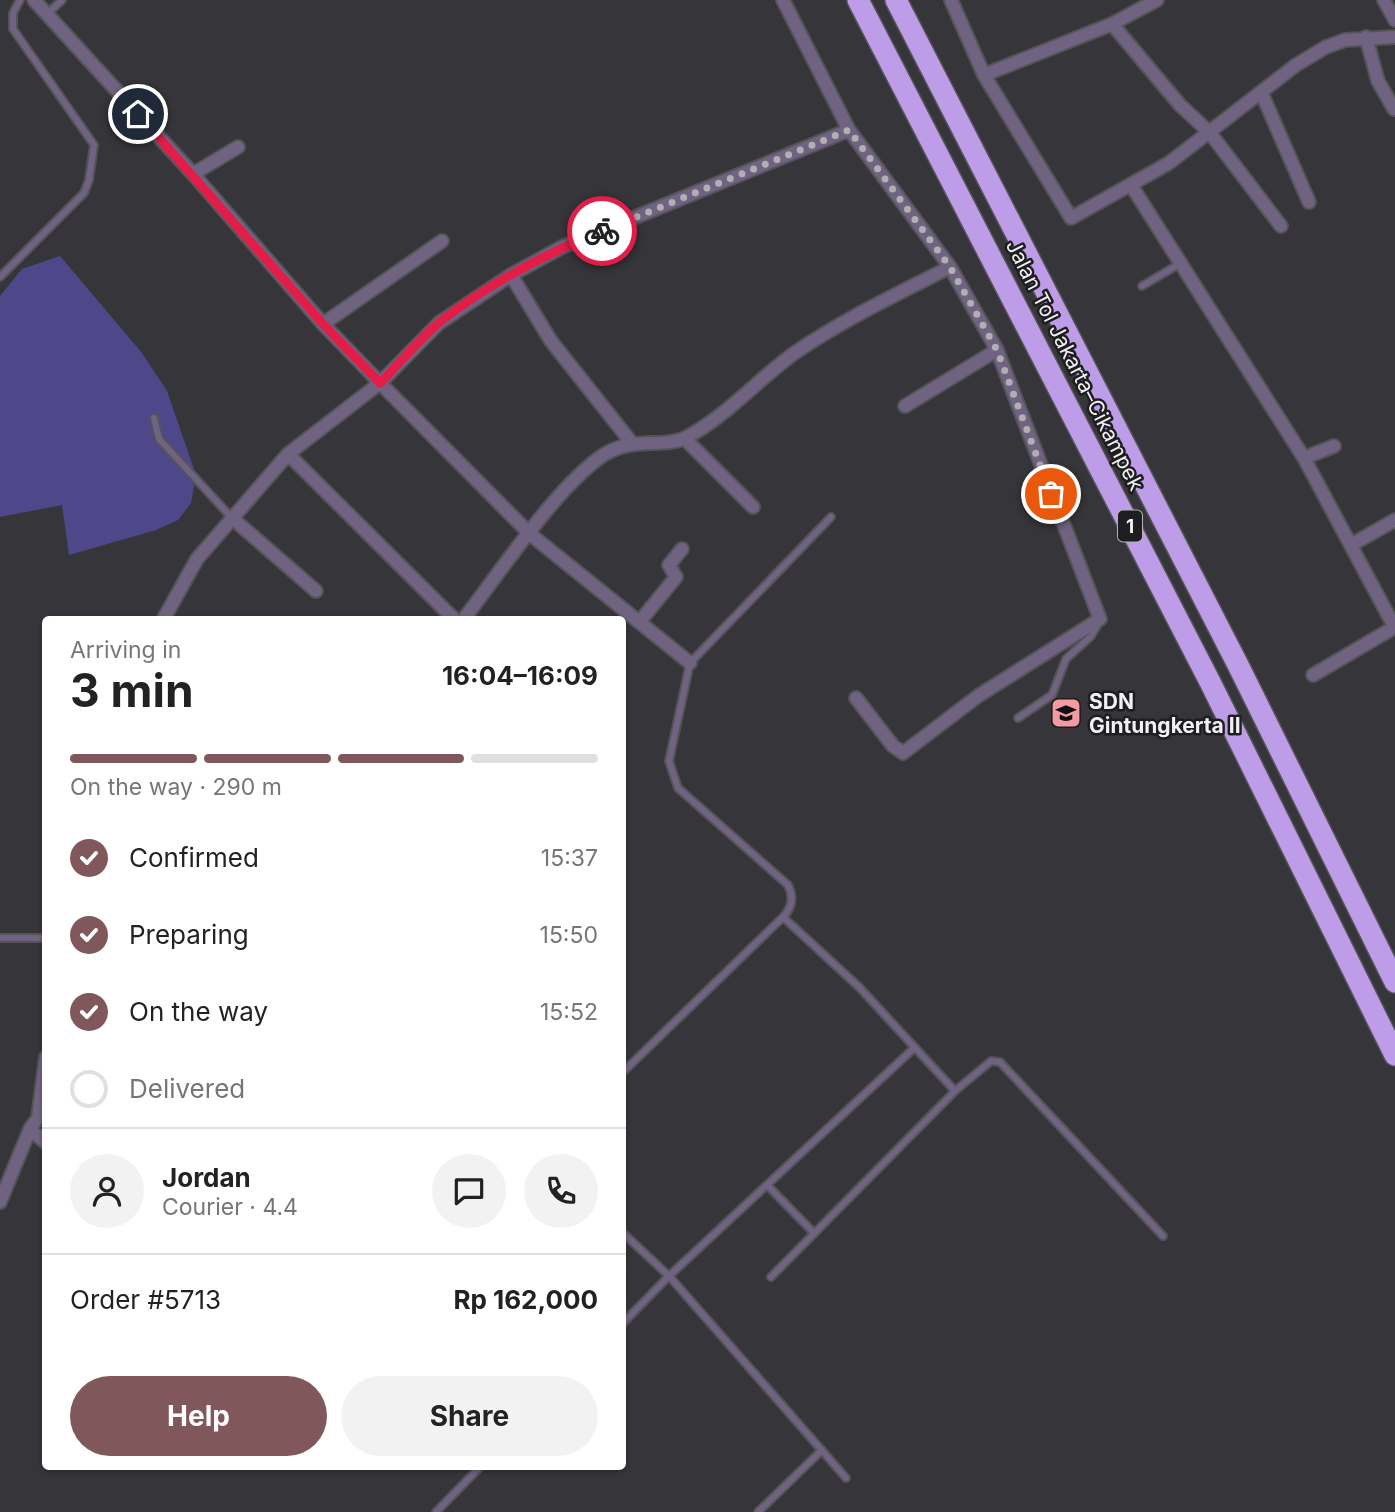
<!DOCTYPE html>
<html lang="en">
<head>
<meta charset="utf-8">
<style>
  :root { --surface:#fff; --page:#f2f2f2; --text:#222; --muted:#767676; --line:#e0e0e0; --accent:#80585c }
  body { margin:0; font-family:Inter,sans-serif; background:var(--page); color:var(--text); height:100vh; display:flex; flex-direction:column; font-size:26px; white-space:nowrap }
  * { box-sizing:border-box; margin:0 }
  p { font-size:23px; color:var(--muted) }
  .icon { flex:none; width:38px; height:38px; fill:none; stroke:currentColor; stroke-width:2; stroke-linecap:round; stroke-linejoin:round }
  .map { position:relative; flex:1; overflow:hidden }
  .panel { position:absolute; left:42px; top:616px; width:584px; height:854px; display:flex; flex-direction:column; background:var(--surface); border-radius:7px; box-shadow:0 2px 5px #0004 }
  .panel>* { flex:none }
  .pin { position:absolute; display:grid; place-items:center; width:60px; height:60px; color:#fff; margin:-30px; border:4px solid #fff; border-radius:50%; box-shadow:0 2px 7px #0007 }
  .courier { position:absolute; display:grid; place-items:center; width:70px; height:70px; margin:-35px; border:5px solid #e11d48; border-radius:50%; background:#fff; color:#222; box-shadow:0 2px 9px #0007 }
  .overview em { font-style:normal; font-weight:700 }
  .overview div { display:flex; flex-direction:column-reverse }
  .overview { display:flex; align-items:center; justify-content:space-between; height:119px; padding:0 28px }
  h1 { font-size:46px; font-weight:700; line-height:52px }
  .bar { display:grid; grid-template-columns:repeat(4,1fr); gap:10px 7px; align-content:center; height:84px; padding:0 28px }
  .bar i { height:9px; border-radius:5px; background:var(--line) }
  .bar .on { background:var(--accent) }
  .bar p { grid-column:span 4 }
  .line { display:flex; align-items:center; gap:18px; padding:0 28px; border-top:2px solid var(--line) }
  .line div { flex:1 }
  .round { display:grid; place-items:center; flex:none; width:74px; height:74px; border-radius:37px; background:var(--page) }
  ol { padding:0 28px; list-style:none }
  li { display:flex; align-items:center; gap:21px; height:77px }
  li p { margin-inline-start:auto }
  li .icon { padding:7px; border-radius:50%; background:var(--accent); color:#fff; stroke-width:4 }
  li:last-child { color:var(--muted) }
  li i { width:38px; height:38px; border:4px solid var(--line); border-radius:50% }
  .action { display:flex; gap:14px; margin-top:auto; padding:14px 28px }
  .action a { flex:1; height:80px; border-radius:42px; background:var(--accent); color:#fff; font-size:28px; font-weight:700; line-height:80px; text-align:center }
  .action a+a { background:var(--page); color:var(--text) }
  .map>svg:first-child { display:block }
</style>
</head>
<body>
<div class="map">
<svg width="1395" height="1512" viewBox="0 0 1395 1512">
  <rect width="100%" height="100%" fill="#36363a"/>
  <!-- green -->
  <path fill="#4e488b" d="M60 256 142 353 167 391 196 475 191 503 178 520 156 530 69 555 62 505 0 517V296L22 269Z"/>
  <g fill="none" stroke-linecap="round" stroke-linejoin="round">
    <!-- lane casing -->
    <g stroke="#545458" stroke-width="10">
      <path id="lane" d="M47 14 62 0
        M0 277 84 193 89 180 94 145 13 29V13L20 0
        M1142 286 1181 263
        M154 418 159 439 232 518
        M831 517 690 663 669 761 678 788 788 885C794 897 792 908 783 917L859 987 955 1091 991 1061 1000 1062 1163 1236
        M1018 718 1052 695 1066 659 1091 636 1098 624
        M0 938H46
        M623 1072 783 917
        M768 1186 814 1233
        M623 1233 669 1276 913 1049
        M771 1277 955 1091
        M623 1323 669 1276 846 1478
        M436 1512 481 1466
        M758 1512 822 1450"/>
    </g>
    <!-- street casing -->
    <g stroke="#545458" stroke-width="16">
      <path id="street" d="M34 0 193 174 323 324 380 383 530 534 690 663
        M783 0 849 130 950 267 997 350 1100 619 978 696 903 753 893 746 856 698
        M951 0 984 75 1071 218 1169 163 1296 65 1326 47 1345 40 1395 37
        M1384 0 1395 20
        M1112 24 1180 105 1210 133 1281 226
        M1366 37 1378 81 1394 109
        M984 75 1112 24 1157 0
        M1262 94 1309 202
        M193 174 238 147
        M1131 185 1304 458 1395 628
        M511 275 551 341 631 442
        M323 324 442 241
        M905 406 997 350
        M685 439 753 507
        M288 454 455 620
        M1304 458 1334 446
        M232 518 316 591
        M1351 545 1395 520
        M163 620 197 559 288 454 380 383 439 323 511 275 562 247 849 130
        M463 620C499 574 558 484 605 454 634 436 665 449 687 437 728 415 759 378 796 352 844 319 898 294 950 267
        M641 620 676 577 669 565 682 549
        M1313 675 1395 627
        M30 1129 46 1143
        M0 1202 30 1129 38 1118 46 1057"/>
    </g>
    <!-- highway casing -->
    <g stroke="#545458" stroke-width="24">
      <path id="highway" d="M858 0 1210 682 1395 1055
        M896 0 1238 665 1395 982"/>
    </g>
    <!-- lane -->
    <use href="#lane" stroke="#706381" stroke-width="6"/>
    <!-- street -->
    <use href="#street" stroke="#706381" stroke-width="12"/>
    <!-- highway -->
    <use href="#highway" stroke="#bd9de7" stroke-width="21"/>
  </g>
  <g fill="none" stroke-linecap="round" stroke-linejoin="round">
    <!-- done -->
    <path stroke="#b0b0b3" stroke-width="7" stroke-dasharray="0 12.6" d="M602 231 849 130 950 267 997 350 1051 494"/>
    <!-- route -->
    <path stroke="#e11d48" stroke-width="9" d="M138 114 323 324 380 383C400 363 419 339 441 321 490 283 545 254 602 231"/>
  </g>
  <!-- icons -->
  <defs>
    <g id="school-square" transform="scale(1.575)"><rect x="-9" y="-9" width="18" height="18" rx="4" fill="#f49aa2" stroke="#1e1e20"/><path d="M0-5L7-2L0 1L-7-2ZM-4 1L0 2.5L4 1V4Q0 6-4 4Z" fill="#111"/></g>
  </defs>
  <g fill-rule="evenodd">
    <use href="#school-square" x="1066" y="713"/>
  </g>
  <g text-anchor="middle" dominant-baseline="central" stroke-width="5" stroke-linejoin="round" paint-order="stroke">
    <!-- shield labels -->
    <rect fill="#1e1e20" stroke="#b2b2b4" stroke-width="2" x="1118" y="510.5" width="24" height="31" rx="5"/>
    <g font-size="19" font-weight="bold" fill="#f1f1f4">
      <text x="1130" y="526">1</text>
    </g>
    <!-- street labels -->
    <g font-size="21" fill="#f1f1f4" stroke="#1e1e20">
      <text transform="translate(1075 365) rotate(63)">Jalan Tol Jakarta–Cikampek</text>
    </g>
    <!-- poi labels -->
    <g font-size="21" font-weight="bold" fill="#f1f1f4" stroke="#1e1e20" text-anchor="start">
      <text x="1089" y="701">SDN<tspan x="1089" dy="24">Gintungkerta II</tspan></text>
    </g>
  </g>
</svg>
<div class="pin" style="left:1051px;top:494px;background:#ea580c"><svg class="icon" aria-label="bag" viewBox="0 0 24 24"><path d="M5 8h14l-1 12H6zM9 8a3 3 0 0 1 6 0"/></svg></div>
<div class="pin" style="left:138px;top:114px;background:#1f2937"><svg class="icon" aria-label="home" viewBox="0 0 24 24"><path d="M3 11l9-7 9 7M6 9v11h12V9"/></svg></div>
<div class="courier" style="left:602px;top:231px"><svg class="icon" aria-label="bike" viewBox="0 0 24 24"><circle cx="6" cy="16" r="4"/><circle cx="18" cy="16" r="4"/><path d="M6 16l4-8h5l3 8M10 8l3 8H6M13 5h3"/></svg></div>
<section class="panel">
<div class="overview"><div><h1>3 min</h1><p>Arriving in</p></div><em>16:04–16:09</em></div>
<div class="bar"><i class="on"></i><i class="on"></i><i class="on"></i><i></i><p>On the way · 290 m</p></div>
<ol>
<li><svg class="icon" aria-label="check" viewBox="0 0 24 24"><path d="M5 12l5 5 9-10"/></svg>Confirmed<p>15:37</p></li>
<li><svg class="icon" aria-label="check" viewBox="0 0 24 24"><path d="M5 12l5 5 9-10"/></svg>Preparing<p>15:50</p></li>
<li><svg class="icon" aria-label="check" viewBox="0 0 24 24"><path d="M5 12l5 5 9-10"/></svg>On the way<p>15:52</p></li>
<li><i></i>Delivered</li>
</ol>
<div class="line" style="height:126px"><a class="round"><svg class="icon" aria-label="person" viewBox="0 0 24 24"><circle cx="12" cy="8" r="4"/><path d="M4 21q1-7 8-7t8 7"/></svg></a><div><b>Jordan</b><p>Courier · 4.4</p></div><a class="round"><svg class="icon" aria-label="chat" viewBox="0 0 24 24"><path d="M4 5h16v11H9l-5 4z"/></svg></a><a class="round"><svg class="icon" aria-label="phone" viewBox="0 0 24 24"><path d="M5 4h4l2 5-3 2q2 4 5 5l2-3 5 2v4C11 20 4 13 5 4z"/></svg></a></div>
<div class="line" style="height:91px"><div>Order #5713</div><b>Rp 162,000</b></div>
<div class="action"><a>Help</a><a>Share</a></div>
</section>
</div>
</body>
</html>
